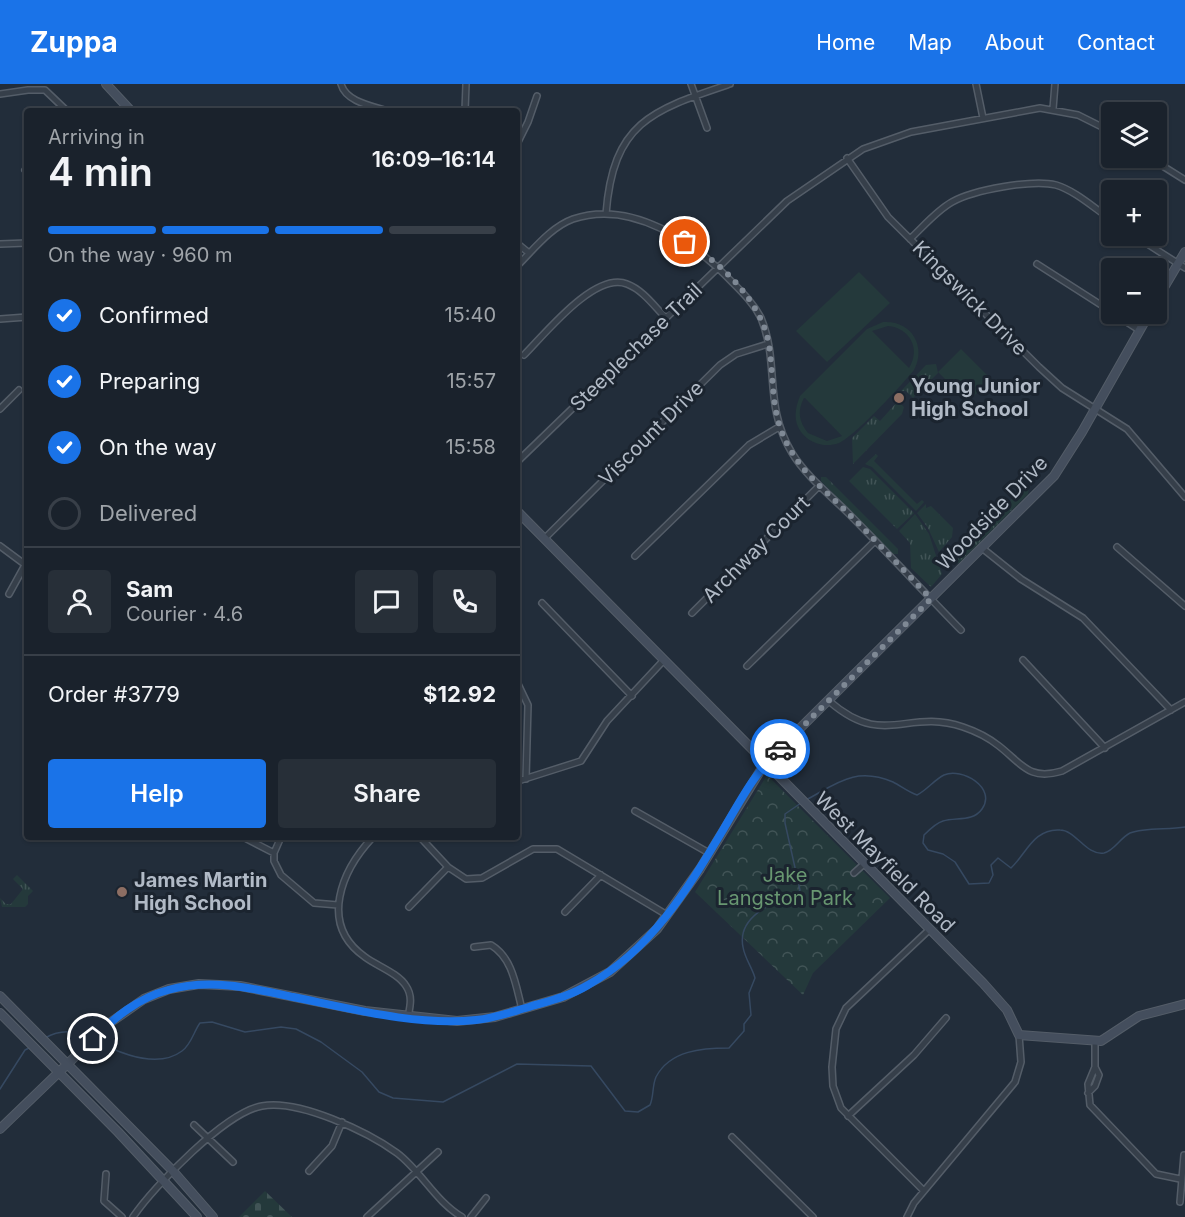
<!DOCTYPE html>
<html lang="en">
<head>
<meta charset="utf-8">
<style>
  :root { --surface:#1a222c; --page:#272f38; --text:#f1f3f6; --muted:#9fa4a9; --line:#383f48; --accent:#1a73e8 }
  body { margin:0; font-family:Inter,sans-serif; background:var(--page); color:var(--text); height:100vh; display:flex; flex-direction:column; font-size:22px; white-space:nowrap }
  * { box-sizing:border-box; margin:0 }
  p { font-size:20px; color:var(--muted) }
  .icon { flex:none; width:33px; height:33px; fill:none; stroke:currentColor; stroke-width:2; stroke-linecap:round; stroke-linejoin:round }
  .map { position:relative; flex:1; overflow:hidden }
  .side { position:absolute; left:24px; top:24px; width:496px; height:732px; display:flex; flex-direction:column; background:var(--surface); border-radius:6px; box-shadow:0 2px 4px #0004,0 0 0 2px var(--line) }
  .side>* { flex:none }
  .fabs { position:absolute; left:1101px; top:18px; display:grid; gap:12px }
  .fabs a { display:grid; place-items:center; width:66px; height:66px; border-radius:6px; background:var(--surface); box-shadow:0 2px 4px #0004,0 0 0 2px var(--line); font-size:30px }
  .pin { position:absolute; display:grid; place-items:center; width:51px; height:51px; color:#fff; margin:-26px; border:3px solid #fff; border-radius:50%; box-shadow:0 2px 6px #0007 }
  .courier { position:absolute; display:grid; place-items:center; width:60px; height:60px; margin:-30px; border:4px solid #1a73e8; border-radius:50%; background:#fff; color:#222; box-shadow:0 2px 8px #0007 }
  .summary em { font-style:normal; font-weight:600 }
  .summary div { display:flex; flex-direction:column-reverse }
  .summary { display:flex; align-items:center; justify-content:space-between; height:102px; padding:0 24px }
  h1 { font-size:39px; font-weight:600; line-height:45px }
  .bar { display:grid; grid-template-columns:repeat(4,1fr); gap:9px 6px; align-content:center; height:72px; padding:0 24px }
  .bar i { height:8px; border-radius:4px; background:var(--line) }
  .bar .current { background:var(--accent) }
  .bar p { grid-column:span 4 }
  .line { display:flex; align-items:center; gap:15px; padding:0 24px; border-top:2px solid var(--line) }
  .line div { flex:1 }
  .round { display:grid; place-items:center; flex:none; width:63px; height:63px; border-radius:6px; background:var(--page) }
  ol { padding:0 24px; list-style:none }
  li { display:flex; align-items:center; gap:18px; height:66px }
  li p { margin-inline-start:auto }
  li .icon { padding:6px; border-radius:50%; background:var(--accent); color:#fff; stroke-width:4 }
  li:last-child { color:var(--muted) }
  li i { width:33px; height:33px; border:3px solid var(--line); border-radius:50% }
  .action { display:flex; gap:12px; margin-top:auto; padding:12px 24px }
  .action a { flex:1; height:69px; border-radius:6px; background:var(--accent); color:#fff; font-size:24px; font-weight:600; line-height:69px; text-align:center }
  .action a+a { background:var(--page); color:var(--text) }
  header { display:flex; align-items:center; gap:36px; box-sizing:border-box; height:84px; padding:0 30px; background:var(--accent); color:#fff }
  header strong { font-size:28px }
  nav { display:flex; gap:33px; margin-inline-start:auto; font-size:21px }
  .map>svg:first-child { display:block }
</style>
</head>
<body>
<header>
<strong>Zuppa</strong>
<nav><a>Home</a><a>Map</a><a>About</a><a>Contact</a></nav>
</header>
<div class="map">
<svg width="1185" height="1133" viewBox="0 0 1185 1133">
  <defs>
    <pattern id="grass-tufts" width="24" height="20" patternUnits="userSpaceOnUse" patternTransform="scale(1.5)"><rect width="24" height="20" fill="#24393b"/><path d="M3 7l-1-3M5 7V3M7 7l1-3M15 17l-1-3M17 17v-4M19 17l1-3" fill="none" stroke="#415456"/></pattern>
    <pattern id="forest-crowns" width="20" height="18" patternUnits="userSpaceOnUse" patternTransform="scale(1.5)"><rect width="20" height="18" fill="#24393b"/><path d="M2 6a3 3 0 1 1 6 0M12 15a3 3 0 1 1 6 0" fill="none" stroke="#415456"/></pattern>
    <pattern id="cemetery-stones" width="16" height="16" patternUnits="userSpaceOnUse" patternTransform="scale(1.5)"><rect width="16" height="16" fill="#24393b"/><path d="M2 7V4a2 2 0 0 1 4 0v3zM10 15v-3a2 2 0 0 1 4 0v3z" fill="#415456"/></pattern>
  </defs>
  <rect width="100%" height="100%" fill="#222d3a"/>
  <!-- grass -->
  <path fill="url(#grass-tufts)" d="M936 280 938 289 913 314 906 307H901L926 281Z
    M898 317 904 323 902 330 853 380 852 354 874 332 880 337Z
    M876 370 878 372 874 377 917 420 922 416 924 418 916 427 872 383 865 380Z
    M863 383 870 385 914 429 897 445 849 397Z
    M821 393H826L898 465V470H893L821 397Z
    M1024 403 1029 404 1028 410 959 479 953 480V473Z
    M926 420V424L931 422 953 444 952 453 939 468 928 444 917 429Z
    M915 430 929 450 942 490 931 503 911 484 910 459 899 447Z
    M17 791 33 807 28 812V820L25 823H2L0 814 6 820H11L23 805 13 795Z"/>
  <!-- forest -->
  <path fill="url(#forest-crowns)" d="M767 691 890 814 813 889 803 911 695 808Z"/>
  <!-- cemetery -->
  <path fill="url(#cemetery-stones)" d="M265 1107 292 1133H239Z"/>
  <!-- garden -->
  <path fill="#24393b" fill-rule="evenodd" d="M859 188 890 219 827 278 796 247Z
    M883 238C911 236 927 262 914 286 902 301 855 352 839 359 826 364 810 360 801 348 793 337 795 324 800 312L867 245ZM888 242C910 244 921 265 909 284L872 247ZM804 314H805L842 352 827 357 808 349C799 338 797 327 804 314Z
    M961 265 991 295 968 318 938 288Z"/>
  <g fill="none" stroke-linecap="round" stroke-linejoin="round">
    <!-- stream -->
    <path stroke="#364961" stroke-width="1.5" d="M806 716C836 700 855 682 893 698 901 702 908 708 917 711 927 706 934 696 944 691 962 683 997 704 982 725 973 738 956 733 943 737 936 739 929 746 924 751L923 759 928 766 943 770 955 778 969 800 989 799 993 791 991 781 998 774 1011 784C1026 770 1034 744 1060 746 1076 746 1086 772 1104 769 1114 767 1120 754 1130 749 1145 743 1168 746 1185 743
      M45 954C59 946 74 946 89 953
      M96 957C119 969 158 985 182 967 191 961 194 947 200 939L212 938 245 948 281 943 296 945 321 958 362 988 379 1008 393 1014 443 1018 517 980 591 982 625 1027 638 1028 650 1021C654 1012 652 1002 656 993 670 966 703 964 729 964L744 947V940L751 931 749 909 755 894C752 883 745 875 743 863 737 834 772 816 795 814L800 806 785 739V730L801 719
      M0 1005 25 966 31 963"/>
    <!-- street casing -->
    <g stroke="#545d68" stroke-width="8">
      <path id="street" d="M341 0C346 18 372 22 388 27
        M691 0 707 44
        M976 0 983 34
        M0 10 28 6H45L67 27
        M1053 25 1055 0
        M465 27 466 0
        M518 58 528 38 537 12
        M847 74 888 133 1039 283 1062 304 1127 345 1185 413
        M1150 74 1185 96
        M25 86 27 84
        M606 130C613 38 652 26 730 0
        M1135 152 1185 184
        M910 155C923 143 936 127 952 118 973 106 1033 95 1056 101 1076 107 1095 125 1112 136
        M0 160 27 159
        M518 160 529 169
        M1037 180 1112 228
        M518 181C534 165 551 143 573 135 632 115 694 158 733 199 743 209 754 220 761 234 780 280 763 321 792 369 806 392 829 410 848 429 886 467 923 507 961 546
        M1114 230 1139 246
        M0 235 27 233
        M524 271C545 250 595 187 627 200 643 206 654 222 666 234
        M0 325 19 306
        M518 377 787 117 863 65 911 48 1040 24 1078 31 1112 48
        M544 455 720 281 736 270 768 260
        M0 462 27 482
        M1117 463 1185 522
        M982 464 1021 495 1083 534 1171 626
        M635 472 749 361 779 343
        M9 510 25 481
        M542 519 632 612
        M692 529 819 402
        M1023 576 1105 664
        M747 582 875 457
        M518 600 528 621 526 695
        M829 617C884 665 906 624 963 643 975 647 989 654 999 662 1022 680 1029 697 1062 687L1185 618
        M518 697 581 677 607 637 663 577
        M635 727 709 769
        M243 753 274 769
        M281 753 274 769V777L281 791 314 819 338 821
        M373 753C342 786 318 840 365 873 377 882 398 889 406 902 413 912 410 923 408 933
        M420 753 448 783 466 795 482 794 533 765H557L667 831
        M854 789 864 780
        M409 823 448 783
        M565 828 601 791
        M474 863 491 861C513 874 516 903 522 925
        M1095 958V983L1088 1000 1090 1021 1156 1090 1180 1095
        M1088 1009 1095 1002 1099 991 1095 983
        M848 1032 914 971 946 934
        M194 1041 233 1078
        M732 1053 813 1133
        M309 1087 332 1062 342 1038
        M106 1090 104 1117 122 1133
        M924 1107 841 1024 833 1002 832 983 836 945 846 924 930 845
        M1180 1118 1184 1071
        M133 1133C154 1102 226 1028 262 1022 299 1015 368 1048 397 1069 421 1087 436 1118 462 1133
        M367 1133 438 1068
        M471 1133 486 1114
        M907 1133 914 1119 1015 998 1021 978 1019 951"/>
    </g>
    <!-- secondary casing -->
    <g stroke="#545d68" stroke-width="10">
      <path id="secondary" d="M106 0 131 27
        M1156 217 1185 168
        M518 428 983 899 1007 926 1019 951 1101 957 1139 932 1185 920
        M0 912 172 1086 213 1133
        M0 929 118 1048 197 1133
        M0 1045 111 938 144 915 169 905 199 900 240 902 365 927 457 937 495 933 563 913 610 888 657 845 700 785 765 679 1054 392 1082 348 1149 230"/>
    </g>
    <!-- street -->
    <use href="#street" stroke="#363f4a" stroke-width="5"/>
    <!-- secondary -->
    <use href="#secondary" stroke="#444e5d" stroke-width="8"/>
  </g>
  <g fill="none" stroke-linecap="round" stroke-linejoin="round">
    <!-- done -->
    <path stroke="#7f8995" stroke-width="6" stroke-dasharray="0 10.8" d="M685 158C721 178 762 218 769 261 775 301 769 333 793 370 807 393 830 411 849 430 877 458 904 486 931 515L780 665"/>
    <!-- route -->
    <path stroke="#1a73e8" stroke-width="8" d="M93 955C114 934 138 914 168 906 209 894 252 904 293 913 352 925 416 942 476 936 495 934 511 928 529 923 549 917 570 912 588 901 651 866 687 806 723 746 740 717 755 688 780 665"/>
  </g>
  <!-- markers -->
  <g fill="#8d6e63" stroke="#1b242f" stroke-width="2">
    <circle cx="899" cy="314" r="6"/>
    <circle cx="122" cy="808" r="6"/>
  </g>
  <g text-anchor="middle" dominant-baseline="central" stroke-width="6" stroke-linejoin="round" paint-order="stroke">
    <!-- street labels -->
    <g font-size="20" fill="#b1bac6" stroke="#1b242f">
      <text transform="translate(970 214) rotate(45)">Kingswick Drive</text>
      <text transform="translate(636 263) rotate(-44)">Steeplechase Trail</text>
      <text transform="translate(651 349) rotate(-45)">Viscount Drive</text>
      <text transform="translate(992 429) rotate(-46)">Woodside Drive</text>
      <text transform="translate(756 465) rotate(-45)">Archway Court</text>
      <text transform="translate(885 778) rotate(45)">West Mayfield Road</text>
    </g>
    <!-- poi labels -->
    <g font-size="20" font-weight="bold" fill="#b1bac6" stroke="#1b242f" text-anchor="start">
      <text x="911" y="302">Young Junior<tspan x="911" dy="23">High School</tspan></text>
      <text x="134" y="796">James Martin<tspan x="134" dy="23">High School</tspan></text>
    </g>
    <!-- park labels -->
    <g font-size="20" fill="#689771" stroke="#1b242f">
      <text x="785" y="791">Jake<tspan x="785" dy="23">Langston Park</tspan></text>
    </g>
  </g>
</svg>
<div class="fabs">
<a><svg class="icon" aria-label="layers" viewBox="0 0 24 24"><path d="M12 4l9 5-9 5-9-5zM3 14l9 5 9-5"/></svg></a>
<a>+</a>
<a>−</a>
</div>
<div class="pin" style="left:685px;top:158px;background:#ea580c"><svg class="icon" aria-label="bag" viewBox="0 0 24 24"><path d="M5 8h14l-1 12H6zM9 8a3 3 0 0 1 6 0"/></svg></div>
<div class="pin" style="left:93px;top:955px;background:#1f2937"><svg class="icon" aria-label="home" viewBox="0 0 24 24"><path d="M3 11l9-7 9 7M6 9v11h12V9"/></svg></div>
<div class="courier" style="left:780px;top:665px"><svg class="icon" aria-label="car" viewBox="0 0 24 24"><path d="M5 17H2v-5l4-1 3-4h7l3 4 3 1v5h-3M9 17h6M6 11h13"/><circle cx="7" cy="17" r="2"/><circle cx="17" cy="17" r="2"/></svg></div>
<section class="side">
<div class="summary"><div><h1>4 min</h1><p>Arriving in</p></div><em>16:09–16:14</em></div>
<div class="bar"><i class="current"></i><i class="current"></i><i class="current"></i><i></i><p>On the way · 960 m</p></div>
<ol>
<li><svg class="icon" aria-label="check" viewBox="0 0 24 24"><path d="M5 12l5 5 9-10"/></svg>Confirmed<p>15:40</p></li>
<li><svg class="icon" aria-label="check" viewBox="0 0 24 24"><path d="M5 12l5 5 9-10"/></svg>Preparing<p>15:57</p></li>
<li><svg class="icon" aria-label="check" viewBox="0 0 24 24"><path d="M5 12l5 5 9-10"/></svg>On the way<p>15:58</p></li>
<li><i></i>Delivered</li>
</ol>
<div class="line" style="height:108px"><a class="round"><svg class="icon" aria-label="person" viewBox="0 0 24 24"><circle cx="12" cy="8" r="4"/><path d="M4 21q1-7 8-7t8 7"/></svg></a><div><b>Sam</b><p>Courier · 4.6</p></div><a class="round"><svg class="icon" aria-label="chat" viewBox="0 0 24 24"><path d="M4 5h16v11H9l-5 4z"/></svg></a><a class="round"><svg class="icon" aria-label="phone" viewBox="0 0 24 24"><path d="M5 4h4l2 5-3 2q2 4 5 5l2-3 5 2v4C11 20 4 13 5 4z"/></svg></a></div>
<div class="line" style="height:78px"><div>Order #3779</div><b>$12.92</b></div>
<div class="action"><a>Help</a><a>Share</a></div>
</section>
</div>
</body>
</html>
